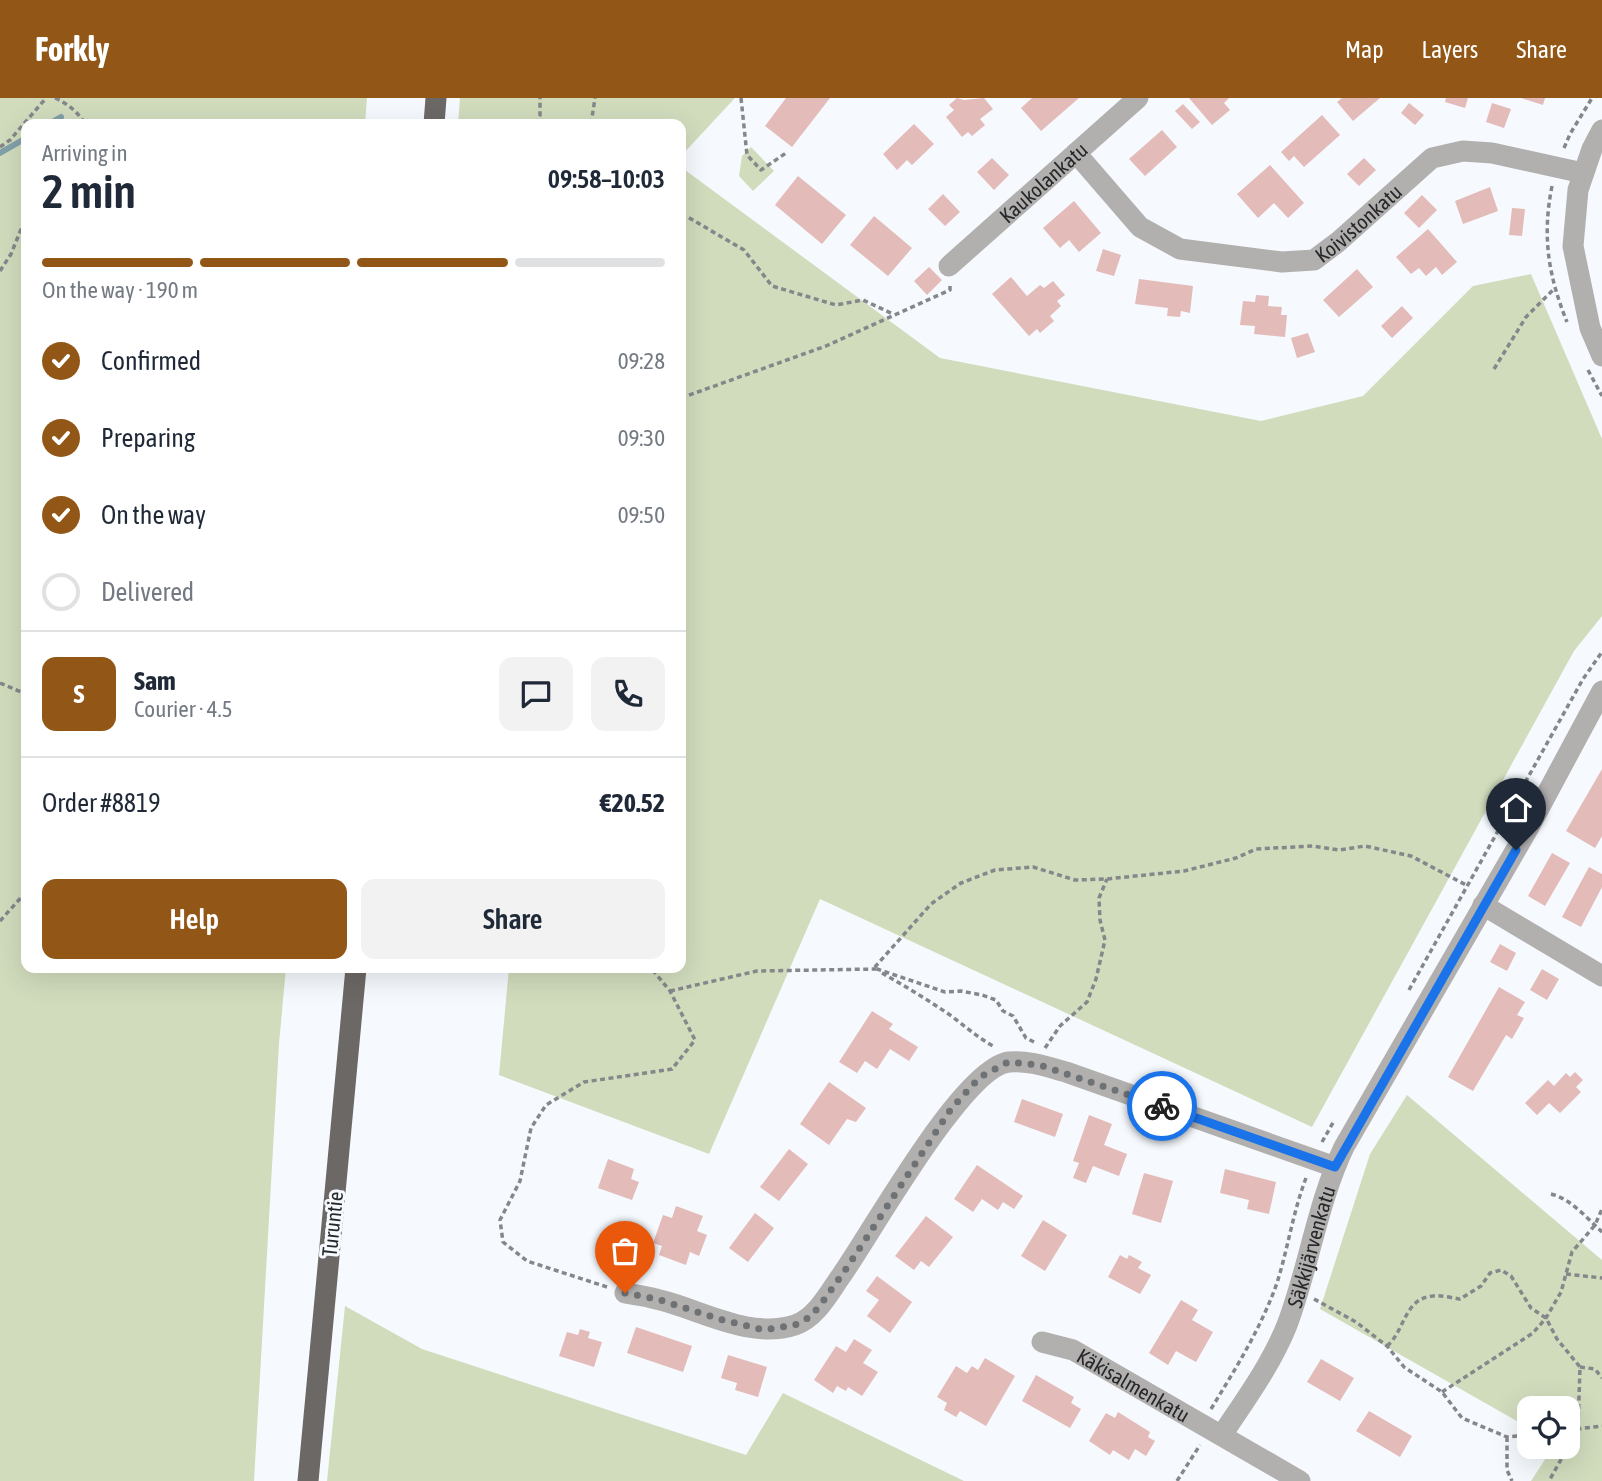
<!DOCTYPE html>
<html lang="en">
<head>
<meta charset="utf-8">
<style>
  :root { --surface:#fff; --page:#f2f2f3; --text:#1f2937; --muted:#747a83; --line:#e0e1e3; --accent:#925716 }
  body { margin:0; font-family:"Asap Condensed",sans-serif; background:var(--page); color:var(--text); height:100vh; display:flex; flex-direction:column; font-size:26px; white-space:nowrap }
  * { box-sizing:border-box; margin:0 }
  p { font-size:23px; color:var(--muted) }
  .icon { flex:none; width:38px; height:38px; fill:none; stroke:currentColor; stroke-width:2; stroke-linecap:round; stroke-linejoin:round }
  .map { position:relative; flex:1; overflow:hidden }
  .side { position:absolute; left:21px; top:21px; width:665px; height:854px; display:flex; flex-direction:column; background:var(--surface); border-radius:14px; box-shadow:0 7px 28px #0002 }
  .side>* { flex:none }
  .fabs { position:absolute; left:1517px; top:1298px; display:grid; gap:14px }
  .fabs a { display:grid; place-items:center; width:63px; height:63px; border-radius:14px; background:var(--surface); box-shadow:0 7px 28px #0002; font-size:35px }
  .pin { position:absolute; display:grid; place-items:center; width:60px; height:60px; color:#fff; margin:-72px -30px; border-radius:50% 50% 50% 0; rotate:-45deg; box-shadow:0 0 7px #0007 }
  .pin .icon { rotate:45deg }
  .courier { position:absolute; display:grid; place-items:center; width:70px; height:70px; margin:-35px; border:5px solid #1a73e8; border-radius:50%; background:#fff; color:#222; box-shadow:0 2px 9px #0007 }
  .head em { font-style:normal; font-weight:600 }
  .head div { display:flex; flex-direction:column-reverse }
  .head { display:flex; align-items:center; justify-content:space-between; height:119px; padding:0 21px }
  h1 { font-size:46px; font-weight:600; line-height:52px }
  .bar { display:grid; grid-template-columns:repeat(4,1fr); gap:10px 7px; align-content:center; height:84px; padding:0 21px }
  .bar i { height:9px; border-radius:5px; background:var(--line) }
  .bar .active { background:var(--accent) }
  .bar p { grid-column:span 4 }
  .line { display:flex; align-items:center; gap:18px; padding:0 21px; border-top:2px solid var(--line) }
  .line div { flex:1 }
  .round { display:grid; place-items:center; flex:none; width:74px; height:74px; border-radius:14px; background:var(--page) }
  ol { padding:0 21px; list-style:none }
  li { display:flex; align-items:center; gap:21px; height:77px }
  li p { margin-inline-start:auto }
  li .icon { padding:7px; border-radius:50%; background:var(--accent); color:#fff; stroke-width:4 }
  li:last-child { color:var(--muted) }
  li i { width:38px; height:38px; border:4px solid var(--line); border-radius:50% }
  .action { display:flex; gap:14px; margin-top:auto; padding:14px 21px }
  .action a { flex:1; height:80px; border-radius:14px; background:var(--accent); color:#fff; font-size:28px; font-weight:600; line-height:80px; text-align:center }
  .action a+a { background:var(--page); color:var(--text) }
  header { display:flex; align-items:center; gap:42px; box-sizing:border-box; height:98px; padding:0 35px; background:var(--accent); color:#fff }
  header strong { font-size:33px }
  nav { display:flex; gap:38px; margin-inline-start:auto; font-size:24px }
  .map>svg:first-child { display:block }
</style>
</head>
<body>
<header>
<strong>Forkly</strong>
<nav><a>Map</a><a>Layers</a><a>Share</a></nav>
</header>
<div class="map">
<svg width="1602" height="1383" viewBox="0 0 1602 1383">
  <rect width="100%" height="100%" fill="#f6fafe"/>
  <!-- green -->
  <path fill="#d1dcbd" d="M0 0H367L365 26H26V870H286L279 946 254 1383H0Z
    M460 0H735L681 58V26H458Z
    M751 49 774 73 753 93 739 78 742 58Z
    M681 69 940 260 1261 323 1363 298 1473 188 1531 176 1602 341V518L1574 553 1312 1029 820 801 709 1056 499 977 509 870H681Z
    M1407 997 1602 1162V1383H1531L1553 1349H1568V1311H1530L1529 1330 1320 1211 1370 1056Z
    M345 1208 422 1251 746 1357 783 1295 964 1383H327Z"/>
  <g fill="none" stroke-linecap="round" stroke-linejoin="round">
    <!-- stream -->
    <path stroke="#82a0a8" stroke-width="6" d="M49 26 61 19
      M0 55 26 40"/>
  </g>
  <!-- building -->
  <path fill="#e3bbb9" d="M786 0H830L792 49 765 28Z
    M957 0 964 2 984 0 993 11 980 21 985 27 972 38 968 34 962 39 946 19 954 12 949 7Z
    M1032 0H1079L1041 33 1021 10Z
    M1189 0H1229L1224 5 1230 12 1212 27Z
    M1342 0H1380L1353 23 1337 4Z
    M1446 0H1468L1465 10 1445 4Z
    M1521 0H1545L1543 7Z
    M1409 5 1424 17 1415 27 1401 15Z
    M1492 5 1511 11 1504 30 1486 24Z
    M1183 6 1200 24 1192 31 1175 13Z
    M1322 17 1340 37 1304 69 1294 58 1289 63 1281 54Z
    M914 26 934 46 912 67 907 62 897 72 883 56Z
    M1162 32 1177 49 1145 78 1129 61Z
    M992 60 1009 77 994 92 977 74Z
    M1364 60 1376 72 1359 88 1347 76Z
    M1270 67 1304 105 1288 120 1274 105 1258 120 1237 96Z
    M798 78 846 117 822 146 775 107Z
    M1490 89 1498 113 1463 126 1455 103Z
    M943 96 960 114 945 128 928 111Z
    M1422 97 1437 112 1419 130 1404 115Z
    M1074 103 1101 135 1079 154 1069 142 1060 150 1043 130Z
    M1512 110 1525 111 1522 138 1509 137Z
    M874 118 912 150 888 178 850 147Z
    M1428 131 1457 164 1442 177 1436 169 1426 178 1419 170 1411 176 1396 159Z
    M1103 151 1121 157 1114 178 1096 173Z
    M929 169 942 182 927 197 914 183Z
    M1357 171 1373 189 1339 219 1323 202Z
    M1011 179 1027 198 1040 187 1044 190 1053 183 1065 197 1057 203 1061 208 1050 218 1054 223 1040 235 1037 231 1029 238 992 196Z
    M1139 181 1193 188 1190 215 1181 213 1180 219 1167 218 1168 210 1135 206Z
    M1256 197 1269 198 1268 208 1282 209 1281 217H1287L1285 239 1254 236 1255 228 1240 227 1243 203 1255 204Z
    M1402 208 1413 220 1392 240 1381 228Z
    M1308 235 1315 254 1297 260 1291 240Z
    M1602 671V738L1595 750 1566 733Z
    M1552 755 1570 765 1545 808 1528 798Z
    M1589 769 1602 776V789L1581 829 1562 819Z
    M1500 846 1516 855 1507 873 1490 864Z
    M1542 871 1559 881 1547 902 1530 892Z
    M1499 889 1525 904 1517 917 1524 920 1512 941 1506 937 1473 993 1448 979Z
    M872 913 893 926 889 931 918 949 909 963 890 951 877 971 865 963 857 975 839 964Z
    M1575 974 1583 982 1576 989 1581 994 1560 1015 1549 1005 1537 1017 1525 1005 1548 982 1554 988 1566 975 1570 979Z
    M829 984 866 1010 856 1024 847 1021 829 1047 800 1026Z
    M1022 1001 1063 1016 1055 1039 1014 1024Z
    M1089 1017 1112 1026 1104 1047 1127 1056 1119 1078 1093 1068 1086 1085 1073 1080 1079 1065 1073 1063Z
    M789 1051 808 1066 779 1103 760 1089Z
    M608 1061 634 1071 631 1081 639 1084 632 1102 598 1090Z
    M977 1067 1023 1098 1014 1111 1003 1104 998 1112 982 1101 973 1114 954 1101Z
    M1225 1071 1276 1084 1269 1116 1247 1111 1249 1102 1220 1095Z
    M1144 1075 1173 1083 1161 1125 1132 1116Z
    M676 1108 703 1118 697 1133 707 1137 699 1158 690 1154 686 1167 659 1157 662 1148 653 1145 663 1117 672 1120Z
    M755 1115 774 1130 748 1164 729 1150Z
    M926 1118 953 1139 929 1169 921 1163 914 1172 895 1158Z
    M1043 1122 1067 1137 1045 1173 1021 1158Z
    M1120 1157 1127 1161 1129 1157 1142 1164 1138 1170 1151 1177 1140 1196 1108 1179Z
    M877 1178 912 1204 890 1235 867 1218 879 1202 866 1193Z
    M1181 1202 1198 1212 1192 1222 1213 1234 1196 1264 1176 1253 1168 1267 1149 1255Z
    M636 1229 692 1248 683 1274 627 1255Z
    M580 1231 590 1234 588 1240 602 1244 594 1269 559 1258 567 1234 578 1237Z
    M854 1241 872 1252 863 1265 878 1274 862 1298 848 1289 846 1293 837 1288 833 1295 814 1282 836 1248 846 1254Z
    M728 1257 767 1269 758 1299 735 1292 737 1285 721 1280Z
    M985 1260 1015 1278 986 1328 960 1313 956 1319 944 1312 947 1305 937 1299 956 1268 967 1275 972 1268 978 1272Z
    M1321 1261 1354 1280 1340 1303 1307 1284Z
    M1036 1277 1074 1299 1071 1305 1081 1311 1070 1330 1022 1303Z
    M1369 1313 1412 1338 1400 1359 1356 1333Z
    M1118 1314 1150 1334 1148 1339 1155 1343 1146 1358 1135 1351 1129 1362 1113 1352 1110 1357 1089 1343 1106 1315 1115 1320Z"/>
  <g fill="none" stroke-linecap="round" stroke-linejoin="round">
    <!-- path -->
    <path stroke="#85878a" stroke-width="3.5" stroke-dasharray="5 3.5" stroke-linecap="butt" d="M55 0C68 6 78 14 85 26
      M741 0 747 57 761 72 786 55
      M536 26 540 17V0
      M591 26 595 0
      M0 49 10 42 46 0
      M1564 50 1570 36 1592 0
      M1552 88C1542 138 1548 177 1567 224
      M681 119 686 118 744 152 772 188 836 207 863 202 893 216
      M0 173 11 156 26 119
      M1494 271 1526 219 1554 191
      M1588 272 1602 298
      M681 300 826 248 950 192V187
      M0 585 26 596
      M0 823 26 794
      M882 875C905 888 928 902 950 917 965 928 978 940 995 949
      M1409 892 1583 581 1602 554
      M670 893 757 873 876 871
      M1034 944 1026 940 1013 918 1003 913 996 902 982 897 961 893 945 894 874 870 931 806 961 785 995 772 1033 769 1075 782 1107 781 1184 773 1236 760 1256 751 1313 748 1339 752 1365 748 1411 758 1468 788
      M1045 950 1060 928 1087 904 1096 881 1105 842 1100 822 1099 800 1107 781
      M1322 1044 1334 1023
      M1551 1096C1571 1101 1587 1120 1602 1134
      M1566 1176 1602 1180
      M607 1189 527 1163 503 1144 500 1122 520 1083 531 1030 546 1007 584 984 672 971 695 942 670 893 651 870
      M1314 1201 1356 1224 1387 1248 1404 1269 1442 1294 1462 1320 1507 1339 1530 1337
      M1387 1248C1405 1233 1404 1200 1433 1198 1441 1197 1452 1200 1460 1201L1481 1188 1490 1175 1501 1172 1511 1178 1531 1210 1546 1220 1557 1241 1580 1269 1578 1331 1549 1383
      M1580 1269 1595 1271 1602 1280
      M1442 1294 1533 1235 1546 1220 1561 1194 1572 1154 1595 1127 1602 1111
      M1211 1311C1236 1270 1261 1230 1277 1185 1288 1150 1293 1114 1306 1080
      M1568 1332 1602 1328
      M1507 1339V1372L1512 1383
      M1177 1383 1200 1347"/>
    <!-- minor -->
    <g stroke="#b2b0af" stroke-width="21">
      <path id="s1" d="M1076 55 1140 129 1180 151 1282 164 1314 162 1338 144 1432 60 1463 53 1492 55 1583 75"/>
      <path id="s2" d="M949 168 1138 0"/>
      <path d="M1483 807 1602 878"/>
      <path d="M625 1195C636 1197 646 1198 656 1201 700 1211 749 1242 795 1227 816 1220 829 1195 841 1178 871 1136 963 969 1009 964 1028 962 1048 969 1066 974L1335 1069"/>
      <path id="s3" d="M1042 1244 1073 1252 1300 1383"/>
      <path id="s4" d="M1222 1337C1245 1302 1271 1267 1287 1227 1309 1169 1317 1106 1344 1049L1529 729 1602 593"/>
    </g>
    <!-- tertiary -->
    <path stroke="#b2b0af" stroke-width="21" d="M1602 32 1592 51 1578 92 1573 148 1590 230 1602 258"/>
    <!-- trunk -->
    <path stroke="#6c6866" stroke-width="21" d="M434 26 436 0
      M308 1383 356 870"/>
  </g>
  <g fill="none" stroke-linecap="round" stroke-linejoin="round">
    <!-- done -->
    <path stroke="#6f7274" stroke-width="7" stroke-dasharray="0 12.6" d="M625 1195 657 1201 719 1221 764 1232 795 1227 808 1220 819 1209 846 1171 951 1011 980 979 1008 964 1040 967 1162 1008"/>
    <!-- route -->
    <path stroke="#1a73e8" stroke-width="9" d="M1162 1008 1335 1069 1516 752"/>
  </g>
  <g text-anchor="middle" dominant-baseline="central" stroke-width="6" stroke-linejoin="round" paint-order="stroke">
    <!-- street labels -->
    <g font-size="21" fill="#27282a" stroke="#f6fafe">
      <text stroke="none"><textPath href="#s2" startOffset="126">Kaukolankatu</textPath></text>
      <text stroke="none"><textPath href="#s1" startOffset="336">Koivistonkatu</textPath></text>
      <text transform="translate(332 1126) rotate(-84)">Turuntie</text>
      <text stroke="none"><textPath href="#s4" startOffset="210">Säkkijärvenkatu</textPath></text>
      <text stroke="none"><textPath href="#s3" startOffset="102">Käkisalmenkatu</textPath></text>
    </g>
  </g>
</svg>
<div class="fabs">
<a><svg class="icon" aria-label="locate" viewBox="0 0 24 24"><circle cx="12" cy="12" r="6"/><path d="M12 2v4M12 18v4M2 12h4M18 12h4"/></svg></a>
</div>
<div class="pin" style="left:625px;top:1195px;background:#ea580c"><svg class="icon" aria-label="bag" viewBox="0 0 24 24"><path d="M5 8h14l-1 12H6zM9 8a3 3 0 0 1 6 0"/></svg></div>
<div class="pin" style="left:1516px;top:752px;background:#1f2937"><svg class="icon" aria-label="home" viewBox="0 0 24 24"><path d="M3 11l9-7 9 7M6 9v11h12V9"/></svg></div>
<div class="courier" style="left:1162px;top:1008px"><svg class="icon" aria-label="bike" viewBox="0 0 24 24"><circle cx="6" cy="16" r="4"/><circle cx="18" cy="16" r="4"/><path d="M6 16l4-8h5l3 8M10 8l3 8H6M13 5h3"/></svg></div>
<section class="side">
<div class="head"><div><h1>2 min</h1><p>Arriving in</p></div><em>09:58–10:03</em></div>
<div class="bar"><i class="active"></i><i class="active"></i><i class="active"></i><i></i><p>On the way · 190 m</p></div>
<ol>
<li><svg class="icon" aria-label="check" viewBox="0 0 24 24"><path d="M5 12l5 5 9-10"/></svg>Confirmed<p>09:28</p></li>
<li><svg class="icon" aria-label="check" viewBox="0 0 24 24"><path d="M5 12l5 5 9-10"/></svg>Preparing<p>09:30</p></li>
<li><svg class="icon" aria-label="check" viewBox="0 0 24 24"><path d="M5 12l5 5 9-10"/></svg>On the way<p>09:50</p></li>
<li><i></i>Delivered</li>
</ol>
<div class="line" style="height:126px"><b class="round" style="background:var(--accent);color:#fff">S</b><div><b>Sam</b><p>Courier · 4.5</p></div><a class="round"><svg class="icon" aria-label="chat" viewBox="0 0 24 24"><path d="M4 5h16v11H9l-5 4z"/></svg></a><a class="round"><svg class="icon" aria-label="phone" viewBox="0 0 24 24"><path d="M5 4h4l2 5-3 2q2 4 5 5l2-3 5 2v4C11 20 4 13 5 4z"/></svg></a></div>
<div class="line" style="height:91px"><div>Order #8819</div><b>€20.52</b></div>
<div class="action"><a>Help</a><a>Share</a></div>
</section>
</div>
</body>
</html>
